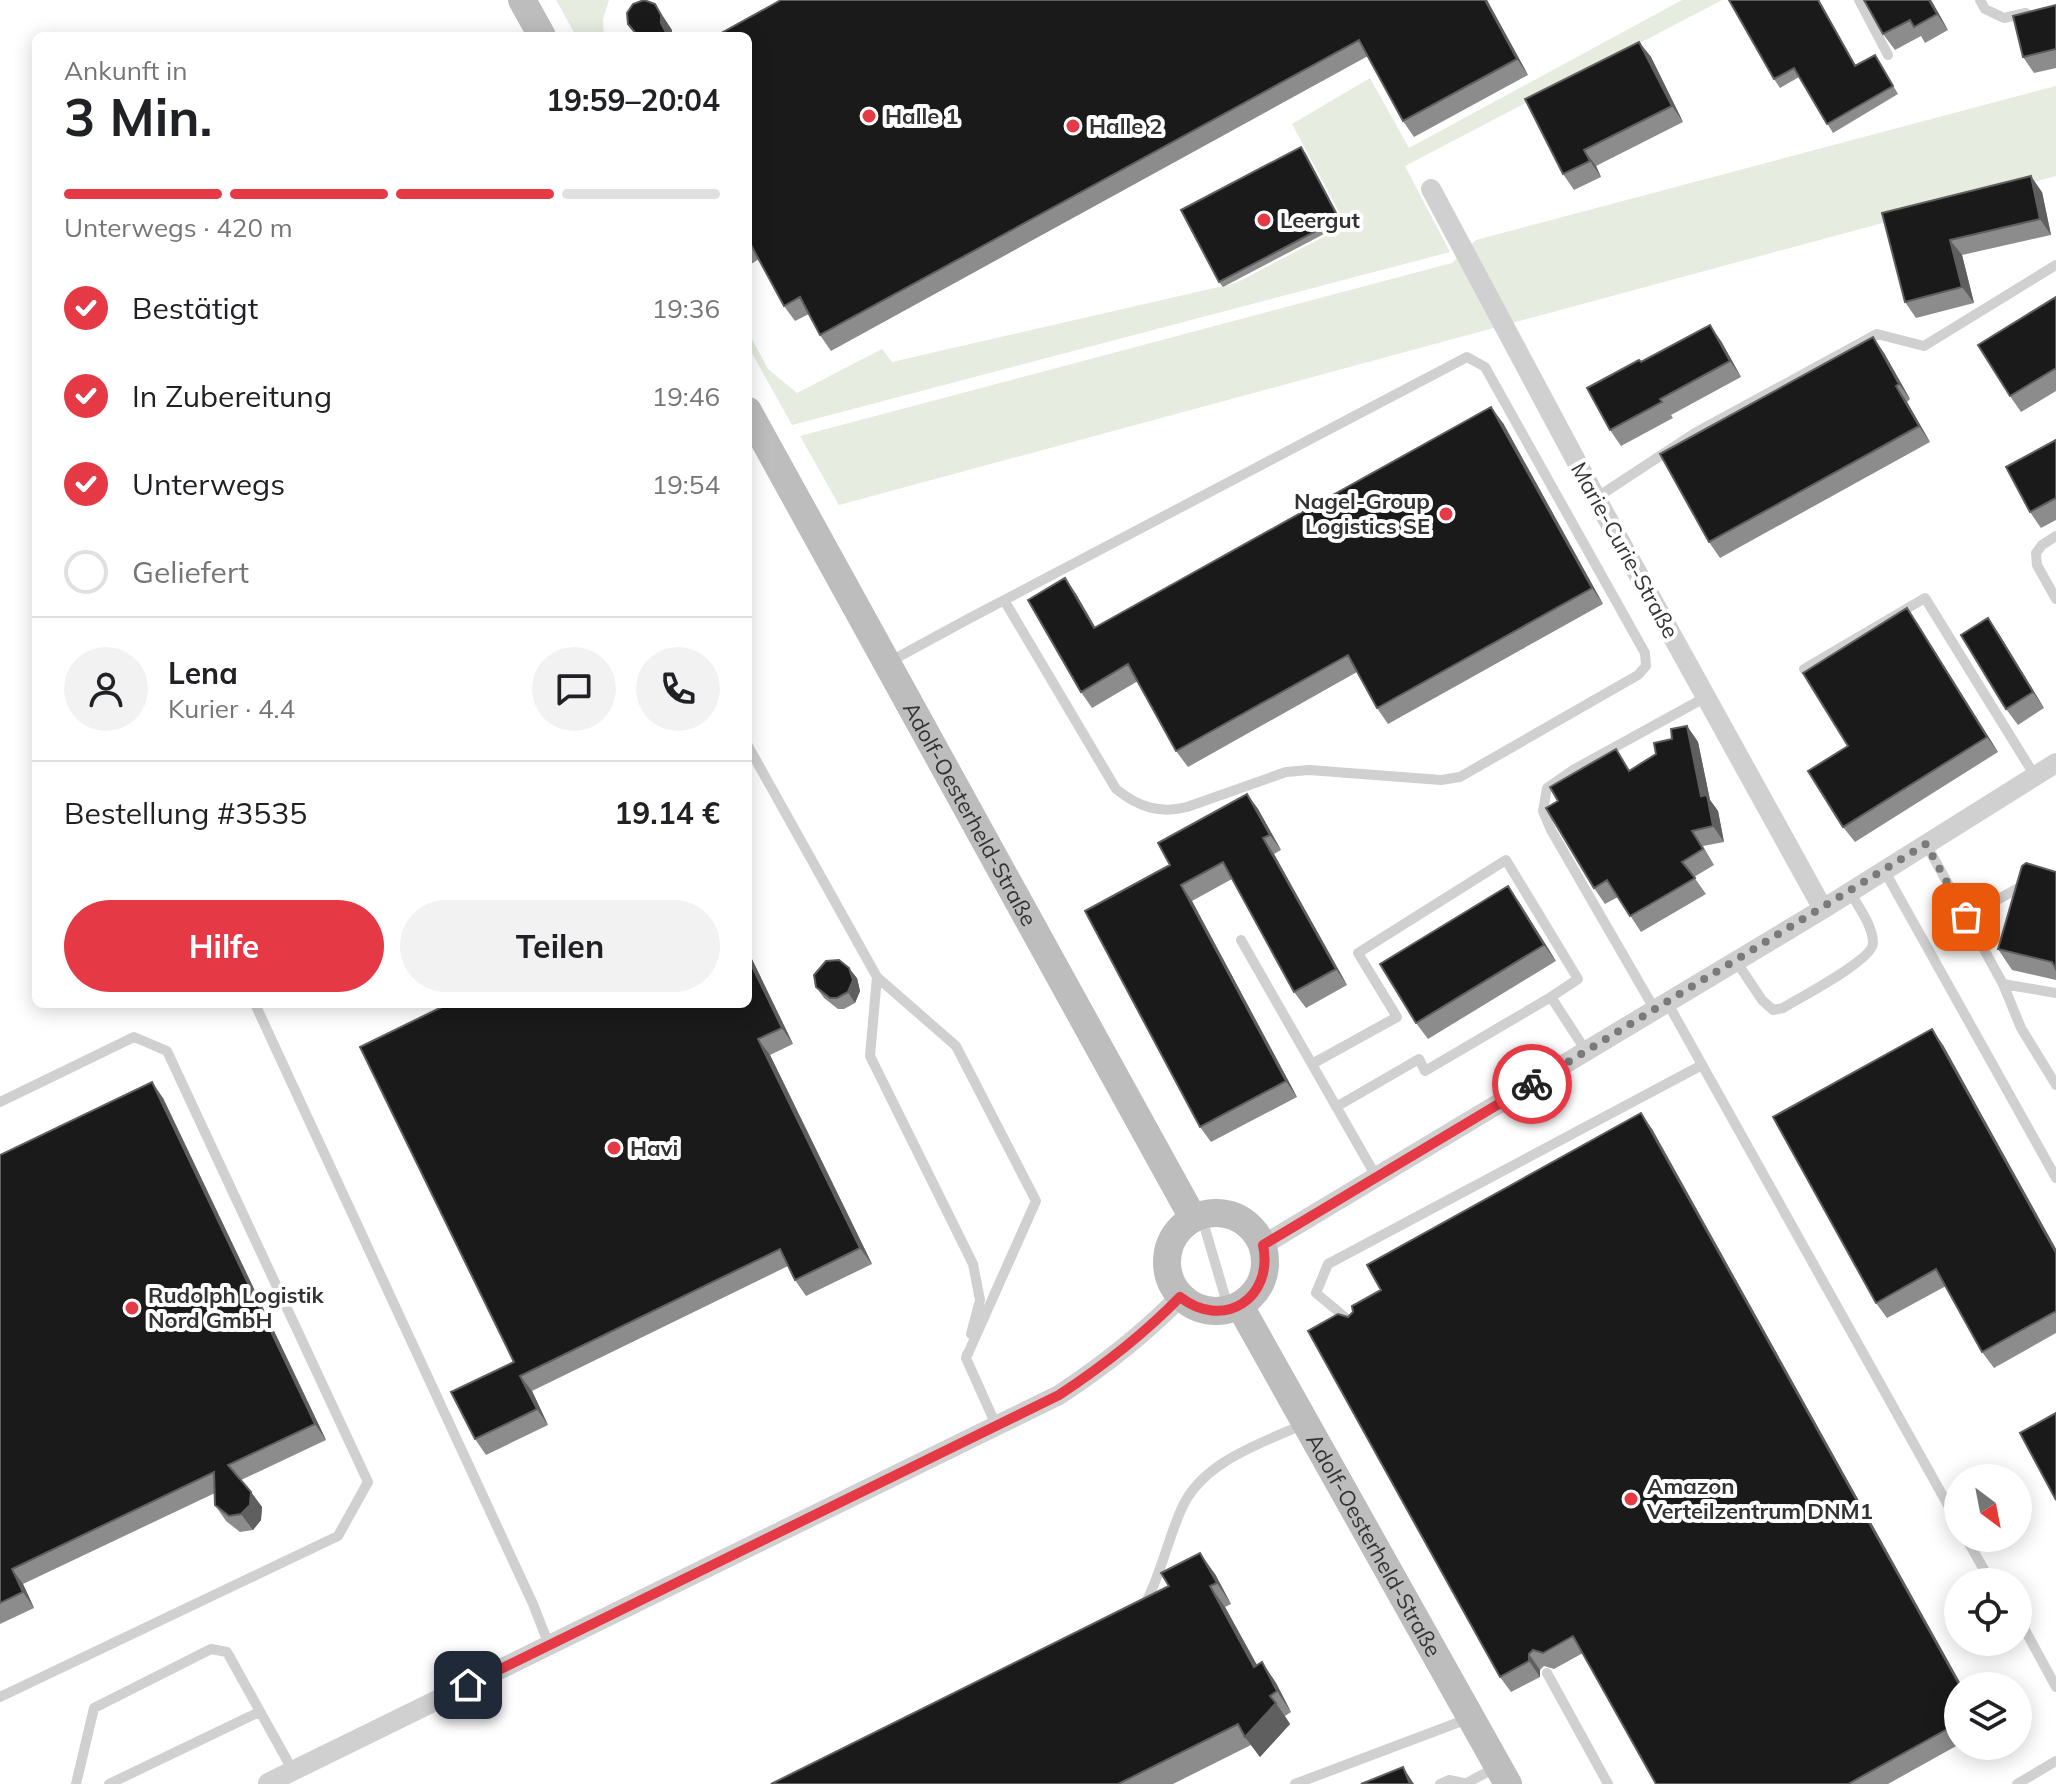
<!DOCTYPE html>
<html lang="de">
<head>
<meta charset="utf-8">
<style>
  :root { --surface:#fff; --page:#f2f2f2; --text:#202124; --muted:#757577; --line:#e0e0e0; --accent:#e63946 }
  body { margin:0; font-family:Mulish,sans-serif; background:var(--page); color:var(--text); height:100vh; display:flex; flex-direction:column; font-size:30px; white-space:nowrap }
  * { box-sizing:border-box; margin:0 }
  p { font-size:26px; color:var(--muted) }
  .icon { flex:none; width:44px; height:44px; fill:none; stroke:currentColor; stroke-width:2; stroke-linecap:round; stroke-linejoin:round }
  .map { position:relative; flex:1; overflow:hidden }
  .drawer { position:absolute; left:32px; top:32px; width:720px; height:976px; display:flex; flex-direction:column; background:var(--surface); border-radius:12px; box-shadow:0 4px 20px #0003 }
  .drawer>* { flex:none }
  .needle { width:52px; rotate:148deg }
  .buttons { position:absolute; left:1944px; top:1464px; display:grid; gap:16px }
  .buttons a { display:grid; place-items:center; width:88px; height:88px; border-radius:50%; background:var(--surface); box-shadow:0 4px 20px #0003; font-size:40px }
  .pin { position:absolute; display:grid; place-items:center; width:68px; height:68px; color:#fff; margin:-34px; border-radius:16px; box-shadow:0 4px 12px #0006 }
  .courier { position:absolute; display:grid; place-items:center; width:80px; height:80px; margin:-40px; border:6px solid #e63946; border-radius:50%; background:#fff; color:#222; box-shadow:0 2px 10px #0007 }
  .overview em { font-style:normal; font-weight:700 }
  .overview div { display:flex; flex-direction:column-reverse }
  .overview { display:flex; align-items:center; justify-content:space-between; height:136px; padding:0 32px }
  h1 { font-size:52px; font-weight:700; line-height:60px }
  .bar { display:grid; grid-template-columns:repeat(4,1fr); gap:12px 8px; align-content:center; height:96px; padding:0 32px }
  .bar i { height:10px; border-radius:6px; background:var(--line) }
  .bar .on { background:var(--accent) }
  .bar p { grid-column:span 4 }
  .line { display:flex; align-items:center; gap:20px; padding:0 32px; border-top:2px solid var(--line) }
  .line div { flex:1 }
  .round { display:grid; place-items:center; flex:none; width:84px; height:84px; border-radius:42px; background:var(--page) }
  ol { padding:0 32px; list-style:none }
  li { display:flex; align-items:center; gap:24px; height:88px }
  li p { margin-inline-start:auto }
  li .icon { padding:8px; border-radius:50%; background:var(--accent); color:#fff; stroke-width:4 }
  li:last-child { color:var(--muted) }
  li i { width:44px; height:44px; border:4px solid var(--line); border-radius:50% }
  .action { display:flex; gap:16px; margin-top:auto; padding:16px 32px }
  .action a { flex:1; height:92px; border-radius:48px; background:var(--accent); color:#fff; font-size:32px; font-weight:700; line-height:92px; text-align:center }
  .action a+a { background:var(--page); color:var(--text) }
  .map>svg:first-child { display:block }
</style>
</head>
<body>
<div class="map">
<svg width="2056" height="1784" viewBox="0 0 2056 1784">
  <rect width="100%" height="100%" fill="#fff"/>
  <!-- green -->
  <path fill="#e6ecdf" d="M556 0H609L603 19 604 36H576Z
    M1682 0H1722L1405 166 1450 252 792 425 748 346V332L768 369 797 393 882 349 892 362 1236 283 1346 225 1292 124 1370 78 1409 148Z
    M2056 86V176L839 505 800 436 1452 263 1476 240Z"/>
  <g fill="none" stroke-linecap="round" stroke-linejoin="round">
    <!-- lane -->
    <path stroke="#d0d0d0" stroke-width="10" d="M1859 0 1888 55
      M1980 0 1985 9 2004 18 2026 13
      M1596 498 1695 433 1877 334 1924 346 2056 265
      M2056 536 2042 545 2036 553 2037 565 2056 599
      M889 662 970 618 1467 357 1485 367 1645 653 1646 666 1638 675 1460 777 1441 780 1309 770 1286 772 1187 807C1160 814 1138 807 1116 789L1004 600
      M1804 669 1925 598 2035 776
      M748 746 877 977 956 1046 1036 1201 966 1358
      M1926 844 2003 984 2056 993
      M1884 870 2056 1178
      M1966 917 2024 885
      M1241 940 1377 1178
      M1736 961 1762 1000 1773 1010 1783 1008C1799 998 1873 960 1873 943 1873 926 1858 906 1850 892
      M877 977 870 1056 973 1264 980 1300 971 1334
      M2003 984 2021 1028 2056 1085
      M1667 1002 1958 1523
      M255 1004 533 1604 549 1645
      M1655 1010 1551 830 1543 811 1547 788 1573 770 1706 697
      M1312 1064 1397 1017 1358 953 1506 860 1578 979 1551 997 1586 1051
      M0 1102 134 1037 167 1051 368 1482 338 1536 0 1697
      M1336 1107 1419 1059 1425 1071 1551 997
      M1201 1215 1229 1310
      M1352 1323 1316 1293 1328 1264 1702 1065
      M967 1354 966 1358 996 1425
      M1966 1538 1991 1582
      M1143 1608C1160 1578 1167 1542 1181 1510 1201 1462 1260 1444 1304 1424
      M2018 1617 2056 1687
      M1547 1673 1608 1784
      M76 1784 94 1708 211 1649 227 1652 293 1771
      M109 1784 259 1712
      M1295 1784 1470 1718
      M1440 1784 1449 1780 1468 1784
      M1465 1784 1495 1768
      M2017 1784 2056 1761"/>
    <!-- street -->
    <path stroke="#d0d0d0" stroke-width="20" d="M1431 189 1596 498 1823 909
      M1263 1245 1823 909 2056 763
      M268 1783 1059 1395C1103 1366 1143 1335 1180 1297"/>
    <!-- secondary -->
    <g stroke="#bdbdbd" stroke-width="28">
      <path d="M522 0 542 36"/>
      <path id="s1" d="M748 411 1193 1218"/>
      <circle cx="1216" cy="1262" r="49"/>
      <path id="s2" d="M1240 1306 1508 1784"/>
    </g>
  </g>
  <!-- wall -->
  <path fill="#8c8c8c" d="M781 0H1487L1528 75 1414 137 1403 121 1368 56 831 351 820 335 809 314 795 321 784 306 759 259 748 266V36Z
    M1819 0 1856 66 1875 55 1898 94 1833 133 1799 77 1780 88 1774 79Z
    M1864 0H1931L1948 30 1925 43 1921 36 1895 50 1883 34Z
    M2056 5V68L2034 73 2023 57Z
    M1639 42 1651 57 1683 122 1596 166 1601 177 1574 190 1563 174Z
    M1305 152 1343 224 1223 287 1219 282Z
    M2042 192 2051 235 1962 255 1974 303 1916 318 1905 302 1882 213Z
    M2056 297V391L2021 412 2010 396Z
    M1873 337 1884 353 1910 399 1907 402 1930 442 1720 558 1709 542Z
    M1721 341 1741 377 1671 415 1673 418 1621 446 1610 430 1641 362Z
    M1503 423 1603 604 1388 724 1377 708 1357 672 1188 767 1176 751 1138 681 1092 708 1081 692 1065 578 1076 594 1095 627Z
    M2056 440V520L2041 528 2030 512Z
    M1907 608 1998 752 1855 842 1843 827 1848 746Z
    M1999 634 2044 708 2018 725 2006 709Z
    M1687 726 1698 742 1710 800 1718 811 1724 842 1703 846 1714 865 1694 877 1706 894 1641 932 1618 897 1605 904 1594 888 1630 770 1656 754Z
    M1247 794 1258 809 1281 850 1274 854 1347 985 1306 1008 1294 992 1232 879 1192 901 1297 1097 1211 1142 1200 1127 1170 865Z
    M2056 872V980L2012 970 1998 949Z
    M1519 902 1556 961 1428 1039 1416 1023Z
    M748 951 793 1044 770 1055 872 1264 806 1296 795 1280 788 1266 532 1391 548 1425 486 1455 475 1439 514 1362Z
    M857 978 860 991 855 1003 844 1009H838L824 998 816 987Z
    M1943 1045 2056 1249V1333L1994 1368 1982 1352 1946 1286 1887 1318 1876 1303Z
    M163 1098 326 1440 241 1480 262 1507 261 1520 253 1530 240 1532 226 1521 215 1505V1493L23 1584 34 1608 0 1624V1155Z
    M1652 1129 1962 1686H1958V1745L1888 1784H1656L1583 1653 1554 1669 1544 1666 1540 1670V1677L1511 1692 1500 1677 1348 1317 1381 1290Z
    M1215 1574 1231 1604 1225 1607 1257 1665 1262 1662 1276 1683 1291 1712 1285 1716 1290 1724 1260 1757 1251 1745 1173 1784H771Z"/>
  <!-- shaded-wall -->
  <path fill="#5f5f5f" d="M1485 0H1487L1528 75 1517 59Z
    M1818 0H1819L1861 75 1855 66Z
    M1929 0H1931L1948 30 1937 14Z
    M655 4 672 30V36H668L661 23Z
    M1639 42 1651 57 1683 122 1672 106Z
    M1584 150 1596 166 1601 177 1590 161Z
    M2031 176 2042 192 2051 235 2040 219Z
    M1950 240 1962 255 1974 303 1962 287Z
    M1710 325 1721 341 1741 377 1730 361Z
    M1873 337 1884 353 1910 399 1899 384Z
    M1896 386 1907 402 1930 442 1919 426Z
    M1491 407 1503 423 1603 604 1592 588Z
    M1065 578 1076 594 1105 644 1094 628Z
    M1907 608 1918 624 1998 752 1987 737Z
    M1988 618 1999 634 2044 708 2033 692Z
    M1687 726 1698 742 1710 800 1718 811 1724 842 1713 826 1701 796Z
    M1247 794 1258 809 1281 850 1270 835Z
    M1263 838 1274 854 1347 985 1336 969Z
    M1181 885 1192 901 1297 1097 1286 1081Z
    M1508 886 1519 902 1556 961 1544 945Z
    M748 951 793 1044 782 1028 748 958Z
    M849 968 857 978 860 991 855 1003 848 992Z
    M1932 1029 1943 1045 2056 1249V1253Z
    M758 1039 770 1055 872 1264 860 1248Z
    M152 1082 163 1098 326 1440 315 1424Z
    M1641 1113 1652 1129 1962 1686H1960Z
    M520 1376 532 1391 548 1425 537 1409Z
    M251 1492 262 1507 261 1520 253 1530 241 1514Z
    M1200 1553 1215 1574 1231 1604 1217 1583Z
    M12 1569 23 1584 34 1608 23 1592Z
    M1210 1586 1225 1607 1269 1687 1254 1667Z
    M1529 1654 1540 1670V1677L1529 1661Z
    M1262 1662 1276 1683 1291 1712 1277 1691Z
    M1276 1703 1290 1724 1260 1757 1245 1737Z
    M1403 1767 1412 1781 1414 1784H1410Z"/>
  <!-- building -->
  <path fill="#1a1a1a" stroke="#5f5f5f" stroke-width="2" d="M644 0 655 4 661 15V23L668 36H638L628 24 627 13 633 4Z
    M781 0H1485L1517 59 1403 121 1359 40 820 335 800 297 784 306 750 243 748 244V36H716Z
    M1729 0H1818L1855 66 1875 55 1893 86 1827 124 1794 68 1774 79Z
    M1864 0H1929L1937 14 1914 27 1910 20 1883 34Z
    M2056 5V49L2023 57 2013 16Z
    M1639 42 1672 106 1584 150 1590 161 1563 174 1525 99Z
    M1301 147 1339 219 1219 282 1181 210Z
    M2031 176 2040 219 1950 240 1962 287 1905 302 1882 213Z
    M2056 297V368L2010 396 1978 345Z
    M1710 325 1730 361 1660 399 1662 402 1610 430 1587 388 1639 360 1641 362Z
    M1873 337 1899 384 1896 386 1919 426 1709 542 1660 454Z
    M1491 407 1592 588 1377 708 1348 655 1176 751 1128 664 1081 692 1028 600 1065 578 1094 628Z
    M2056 440V498L2030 512 2006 467Z
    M1907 608 1987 737 1843 827 1808 771 1848 746 1803 673Z
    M1988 618 2033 692 2006 709 1961 635Z
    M1687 726 1701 796 1707 795 1713 826 1692 831 1703 849 1682 862 1695 878 1630 916 1607 880 1594 888 1546 808 1558 801 1550 787 1616 749 1629 771 1656 754 1654 743 1672 739 1671 729Z
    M1247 794 1270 835 1263 838 1336 969 1294 992 1223 862 1181 885 1286 1081 1200 1127 1085 911 1170 865 1158 843Z
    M2026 863 2056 872V969L2052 962 1998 949 2022 866Z
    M1508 886 1544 945 1416 1023 1380 964Z
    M748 958 782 1028 758 1039 860 1248 795 1280 780 1249 520 1376 537 1409 475 1439 451 1392 514 1362 360 1047 448 1004H748Z
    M839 960 849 968 853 980 848 992 837 998H830L816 987 814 975 826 961Z
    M1932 1029 2056 1253V1311L1982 1352 1936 1269 1876 1303 1773 1117Z
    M152 1082 315 1424 228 1465 251 1492 250 1505 241 1514 229 1516 215 1505 214 1472 12 1569 23 1592 0 1603V1155Z
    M1641 1113 1960 1686H1958V1723L1848 1784H1656L1573 1636 1543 1653 1533 1650 1529 1654V1661L1500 1677 1308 1331 1338 1314 1348 1317 1353 1312 1352 1306 1381 1290 1367 1265Z
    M2056 1413V1500L2020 1433Z
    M1200 1553 1217 1583 1210 1586 1254 1667 1262 1662 1277 1691 1270 1696 1276 1703 1245 1737 1238 1724 1118 1784H771L1169 1586 1161 1573Z
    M1403 1767 1410 1784H1361Z"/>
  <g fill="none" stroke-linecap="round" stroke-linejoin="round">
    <!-- done -->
    <path stroke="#7a7a7a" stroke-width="8" stroke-dasharray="0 14.4" d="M1532 1084 1926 844 1966 917"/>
    <!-- route -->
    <path stroke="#e63946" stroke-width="10" d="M468 1685 1059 1395C1103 1366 1143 1335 1180 1297 1224 1331 1274 1298 1263 1245L1532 1084"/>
  </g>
  <!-- markers -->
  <g fill="#e63946" stroke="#fff" stroke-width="3">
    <circle cx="869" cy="116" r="8"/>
    <circle cx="1073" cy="126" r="8"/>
    <circle cx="1264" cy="220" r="8"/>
    <circle cx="1446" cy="514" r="8"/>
    <circle cx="614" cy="1148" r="8"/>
    <circle cx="132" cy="1308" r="8"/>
    <circle cx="1631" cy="1499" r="8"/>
  </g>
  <g text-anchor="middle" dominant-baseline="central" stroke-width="8" stroke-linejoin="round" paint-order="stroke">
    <!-- poi labels -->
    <g font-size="22" font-weight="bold" fill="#333" stroke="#fff" text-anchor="start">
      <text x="885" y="116">Halle 1</text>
      <text x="1089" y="126">Halle 2</text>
      <text x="1280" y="220">Leergut</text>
      <text x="1430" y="501" text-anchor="end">Nagel-Group<tspan x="1430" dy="25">Logistics SE</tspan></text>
      <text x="630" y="1148">Havi</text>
      <text x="148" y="1295">Rudolph Logistik<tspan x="148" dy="25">Nord GmbH</tspan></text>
      <text x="1647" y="1486">Amazon<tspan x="1647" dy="25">Verteilzentrum DNM1</tspan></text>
    </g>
    <!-- street labels -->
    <g font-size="22" fill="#333" stroke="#fff">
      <text transform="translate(1625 550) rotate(61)">Marie-Curie-Straße</text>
      <text stroke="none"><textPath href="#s1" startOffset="460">Adolf-Oesterheld-Straße</textPath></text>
      <text stroke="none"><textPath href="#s2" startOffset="274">Adolf-Oesterheld-Straße</textPath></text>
    </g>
  </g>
</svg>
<div class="buttons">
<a><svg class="needle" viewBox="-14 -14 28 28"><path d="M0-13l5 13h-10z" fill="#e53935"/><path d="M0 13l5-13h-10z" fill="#757577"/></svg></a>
<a><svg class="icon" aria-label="locate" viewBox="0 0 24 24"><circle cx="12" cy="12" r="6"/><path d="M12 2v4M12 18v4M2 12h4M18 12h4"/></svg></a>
<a><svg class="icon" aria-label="layers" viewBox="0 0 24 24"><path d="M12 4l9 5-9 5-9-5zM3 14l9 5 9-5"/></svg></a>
</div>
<div class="pin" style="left:1966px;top:917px;background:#ea580c"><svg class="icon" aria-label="bag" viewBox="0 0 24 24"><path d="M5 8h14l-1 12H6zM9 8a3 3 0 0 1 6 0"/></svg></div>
<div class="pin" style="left:468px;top:1685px;background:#1f2937"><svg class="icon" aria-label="home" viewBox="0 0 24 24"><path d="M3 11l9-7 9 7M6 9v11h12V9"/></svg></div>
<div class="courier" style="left:1532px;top:1084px"><svg class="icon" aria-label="bike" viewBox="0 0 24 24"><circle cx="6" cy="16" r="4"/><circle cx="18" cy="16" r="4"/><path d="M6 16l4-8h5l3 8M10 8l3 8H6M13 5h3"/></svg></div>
<section class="drawer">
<div class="overview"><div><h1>3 Min.</h1><p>Ankunft in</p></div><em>19:59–20:04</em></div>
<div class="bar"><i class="on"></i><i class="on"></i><i class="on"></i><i></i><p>Unterwegs · 420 m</p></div>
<ol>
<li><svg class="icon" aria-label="check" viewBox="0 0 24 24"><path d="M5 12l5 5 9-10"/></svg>Bestätigt<p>19:36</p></li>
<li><svg class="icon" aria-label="check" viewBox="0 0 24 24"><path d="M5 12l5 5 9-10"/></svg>In Zubereitung<p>19:46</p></li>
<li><svg class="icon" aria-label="check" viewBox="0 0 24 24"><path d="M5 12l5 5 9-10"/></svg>Unterwegs<p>19:54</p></li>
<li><i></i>Geliefert</li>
</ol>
<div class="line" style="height:144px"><a class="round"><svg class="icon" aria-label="person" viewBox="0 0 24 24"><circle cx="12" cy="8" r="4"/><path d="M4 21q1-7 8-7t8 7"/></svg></a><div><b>Lena</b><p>Kurier · 4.4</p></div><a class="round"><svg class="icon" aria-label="chat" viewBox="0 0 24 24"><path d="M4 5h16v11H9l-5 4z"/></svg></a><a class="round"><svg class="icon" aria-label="phone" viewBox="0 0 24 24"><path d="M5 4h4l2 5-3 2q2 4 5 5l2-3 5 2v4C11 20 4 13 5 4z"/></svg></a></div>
<div class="line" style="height:104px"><div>Bestellung #3535</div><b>19.14 €</b></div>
<div class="action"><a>Hilfe</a><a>Teilen</a></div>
</section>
</div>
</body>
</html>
